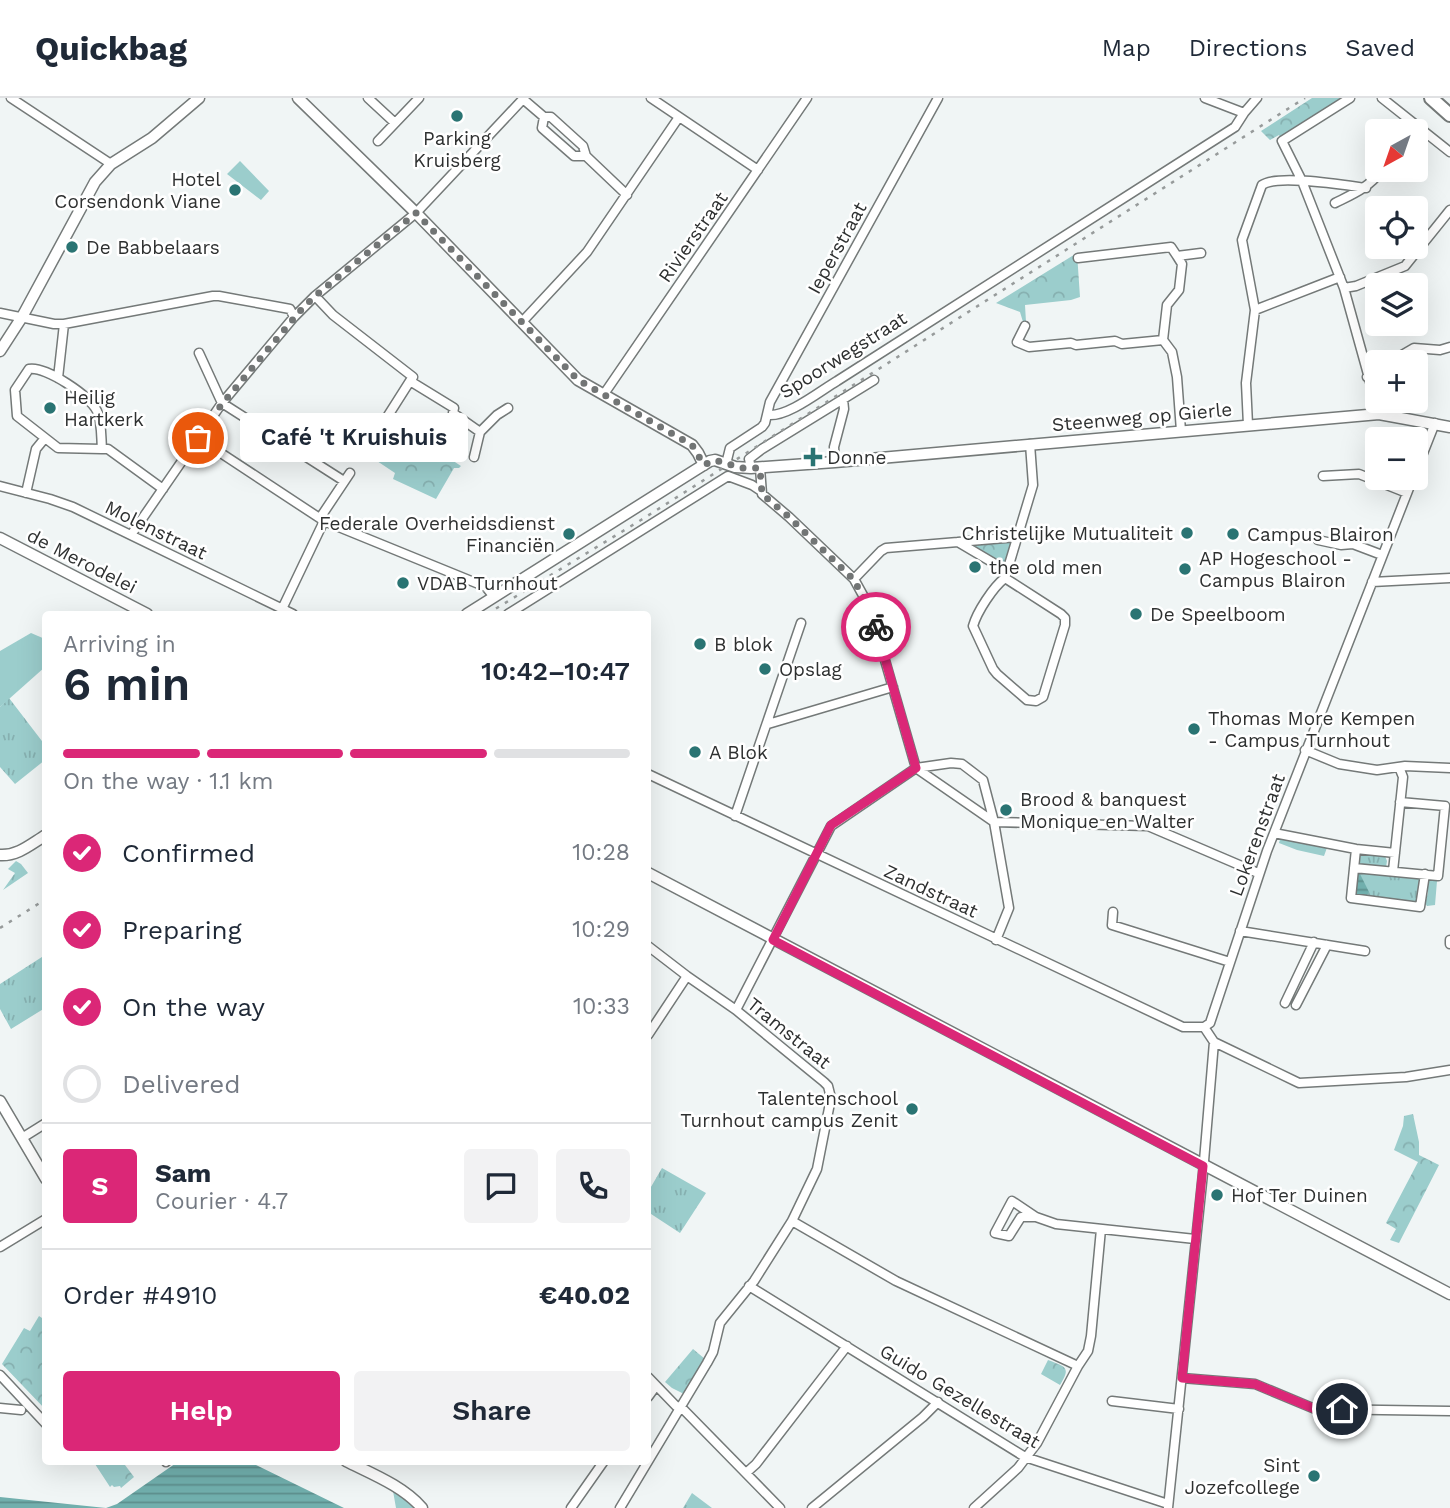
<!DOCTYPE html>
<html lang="en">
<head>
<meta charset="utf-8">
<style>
  :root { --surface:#fff; --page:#f2f2f3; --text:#1f2937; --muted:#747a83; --line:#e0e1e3; --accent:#db2777 }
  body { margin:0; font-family:"Work Sans",sans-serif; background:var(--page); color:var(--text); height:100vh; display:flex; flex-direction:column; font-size:26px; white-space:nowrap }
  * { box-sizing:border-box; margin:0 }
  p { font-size:23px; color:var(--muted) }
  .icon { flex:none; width:38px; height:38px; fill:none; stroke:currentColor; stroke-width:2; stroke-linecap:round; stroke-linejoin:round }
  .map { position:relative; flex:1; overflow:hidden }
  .sheet { position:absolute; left:42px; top:513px; width:609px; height:854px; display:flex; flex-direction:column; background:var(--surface); border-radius:7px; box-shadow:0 7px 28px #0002 }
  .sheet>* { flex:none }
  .needle { width:46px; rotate:220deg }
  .buttons { position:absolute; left:1365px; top:21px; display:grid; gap:14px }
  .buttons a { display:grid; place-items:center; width:63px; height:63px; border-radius:7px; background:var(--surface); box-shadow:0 7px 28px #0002; font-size:35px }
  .pin { position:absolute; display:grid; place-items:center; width:60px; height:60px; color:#fff; margin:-30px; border:4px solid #fff; border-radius:50%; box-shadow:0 2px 7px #0007 }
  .courier { position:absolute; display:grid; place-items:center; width:70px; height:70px; margin:-35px; border:5px solid #db2777; border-radius:50%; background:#fff; color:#222; box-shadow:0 2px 9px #0007 }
  .bubble { position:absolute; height:49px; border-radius:7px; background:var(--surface); box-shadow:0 7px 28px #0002; font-size:23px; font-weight:600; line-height:49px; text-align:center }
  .head em { font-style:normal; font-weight:600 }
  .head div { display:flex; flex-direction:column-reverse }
  .head { display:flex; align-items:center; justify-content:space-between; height:119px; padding:0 21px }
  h1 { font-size:46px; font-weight:600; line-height:52px }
  .bar { display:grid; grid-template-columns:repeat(4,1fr); gap:10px 7px; align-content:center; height:84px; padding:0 21px }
  .bar i { height:9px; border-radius:5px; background:var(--line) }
  .bar .active { background:var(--accent) }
  .bar p { grid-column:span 4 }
  .line { display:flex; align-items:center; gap:18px; padding:0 21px; border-top:2px solid var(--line) }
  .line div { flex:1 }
  .round { display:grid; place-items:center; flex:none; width:74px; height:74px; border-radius:7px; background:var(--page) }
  ol { padding:0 21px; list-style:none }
  li { display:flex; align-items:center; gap:21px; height:77px }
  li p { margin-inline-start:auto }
  li .icon { padding:7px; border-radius:50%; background:var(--accent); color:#fff; stroke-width:4 }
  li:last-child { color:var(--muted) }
  li i { width:38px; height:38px; border:4px solid var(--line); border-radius:50% }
  .action { display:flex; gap:14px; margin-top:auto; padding:14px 21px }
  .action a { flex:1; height:80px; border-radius:7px; background:var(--accent); color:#fff; font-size:28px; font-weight:600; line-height:80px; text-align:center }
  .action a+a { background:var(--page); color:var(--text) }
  header { display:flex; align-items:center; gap:42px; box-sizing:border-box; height:98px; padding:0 35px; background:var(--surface); border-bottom:2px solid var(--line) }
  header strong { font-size:33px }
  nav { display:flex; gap:38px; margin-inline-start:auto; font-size:24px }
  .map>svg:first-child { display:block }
</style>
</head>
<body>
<header>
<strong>Quickbag</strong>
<nav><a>Map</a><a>Directions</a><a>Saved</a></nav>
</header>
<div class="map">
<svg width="1450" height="1410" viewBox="0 0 1450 1410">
  <defs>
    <pattern id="grass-tufts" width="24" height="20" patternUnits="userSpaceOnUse" patternTransform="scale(1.75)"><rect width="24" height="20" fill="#9bcdcc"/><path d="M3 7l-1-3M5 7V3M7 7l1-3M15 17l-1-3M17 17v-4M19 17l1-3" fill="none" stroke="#86b0b0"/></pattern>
    <pattern id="park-crowns" width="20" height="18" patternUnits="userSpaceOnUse" patternTransform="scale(1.75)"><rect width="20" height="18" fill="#9bcdcc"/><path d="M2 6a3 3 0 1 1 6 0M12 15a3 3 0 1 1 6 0" fill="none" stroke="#86b0b0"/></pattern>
    <pattern id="water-rules" width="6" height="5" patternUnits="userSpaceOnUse" patternTransform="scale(1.75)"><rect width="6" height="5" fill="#71afad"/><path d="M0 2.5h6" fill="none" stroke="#5d8f8d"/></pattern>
  </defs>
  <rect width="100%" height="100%" fill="#f0f5f5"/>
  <!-- grass -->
  <path fill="url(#grass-tufts)" d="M9 600 45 647V662L15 686 0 669V609Z
    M1281 738 1328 747 1324 758 1297 752 1279 745Z
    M1363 755 1385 758 1387 763 1386 769 1382 771 1359 767 1358 760Z
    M16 763 21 766 28 775 3 792 15 775 8 771Z
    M1358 774 1420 780 1417 803 1409 804 1358 799 1355 796 1356 776Z
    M45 857V910L11 931 0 911V886Z
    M662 1070 706 1095 680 1135 648 1114V1094Z
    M393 1393 406 1401 415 1410H396Z
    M692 1395 712 1410H683Z"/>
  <!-- park -->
  <path fill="url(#park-crowns)" d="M1312 0H1342L1280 39 1279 37 1270 42 1261 33Z
    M1077 155 1080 199 1071 202 1025 207 1026 224H1023L1020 214 996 205Z
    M400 328 461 368 459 370H454L436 401 393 381 395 375 377 363 372 354 387 332 394 337Z
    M1015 440 1006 470 966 445Z
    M1429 781 1437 783 1435 807 1427 808 1425 805 1428 795 1427 782Z
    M1413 1016 1419 1044V1057L1439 1067 1399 1145 1390 1142 1396 1131 1386 1125 1418 1064 1394 1052 1403 1028 1404 1018Z
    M39 1218 45 1222V1311L2 1266 24 1230 30 1233Z
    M693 1251 705 1261 684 1296 672 1290 665 1284Z
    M1048 1262C1066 1269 1071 1269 1060 1287L1041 1276Z
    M93 1363H122L134 1379 121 1390 120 1388 114 1389 112 1387 110 1389Z"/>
  <!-- garden -->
  <path fill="#9bcdcc" d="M240 63 269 93 261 102 227 76Z
    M31 535 45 541V569L0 609V553Z"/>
  <!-- water -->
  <path fill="url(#water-rules)" d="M1360 776 1369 794 1366 799 1359 798 1355 794 1357 777Z
    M179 1363H248L344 1410H0V1399L106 1410 117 1406Z"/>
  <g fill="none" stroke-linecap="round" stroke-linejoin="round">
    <!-- minor casing -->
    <g stroke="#747978" stroke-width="11">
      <path id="minor" d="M11 0 111 66
        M368 0 395 25
        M651 0 758 72
        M1205 0 1244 15
        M1350 0 1282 43 1302 83 1344 190 1379 316
        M1382 0 1450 54
        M523 1 544 19
        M378 43 419 0
        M586 58H574L542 30 544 19H551L583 48 586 58 627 97
        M1335 105C1355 95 1368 90 1382 72
        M1177 158 1182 166 1179 192 1167 207 1163 242 1172 254 1177 279 1181 333
        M1078 160 1171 149 1177 158 1201 155
        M1344 190 1356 188 1405 168 1450 112
        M315 198 333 217 413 279 410 283 454 310 453 315 480 334 497 317 508 310
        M1255 212 1340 179
        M0 215 54 226H64L213 198H219L290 211 294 219
        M522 224 587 154 679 19
        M1025 228 1017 244 1029 249 1071 245 1076 247 1115 243 1122 246 1163 242
        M199 255 222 305 344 383
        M1390 264 1414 250 1440 252 1450 249
        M1367 279 1377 272
        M58 280 64 226
        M604 296 807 0
        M768 317C788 319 820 293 837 283L1235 29 1244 15 1257 0
        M1248 327 1246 285 1255 212 1242 142 1262 87C1277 76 1344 87 1366 90
        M198 340 324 423 486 489 494 499
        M370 346 410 283
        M102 351C101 339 102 324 97 313 90 298 46 268 29 271L15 292 17 318 58 350 102 351H108L163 391
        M474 359 480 334
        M835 364 834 349 844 311 843 301
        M726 366 730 350 762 329 765 325 770 304 938 0
        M751 370 749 361 762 351 874 282
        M760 370 762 396 789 419 854 481 870 510 916 670
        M1416 373 1435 325
        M1323 378 1359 376 1407 395
        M0 388 50 401 73 409 293 516
        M26 395 36 351 45 340
        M320 420 350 375
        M131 437 222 305 294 219 315 198 416 115 524 0
        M1318 442 1341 447 1353 446 1382 457
        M958 444 1017 439
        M1005 480 1061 516 1065 520V527L1043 599 1036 603 1027 602 997 576 993 571 973 528C977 514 993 489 1005 480L1033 387 1030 346
        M854 481 881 453 886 450 958 444 1007 473
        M1372 484 1450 480
        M282 511 324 423
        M508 516 728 378 752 387 761 393
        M768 626 893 589
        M1305 652 1339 666 1377 672 1405 668 1450 670
        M916 670 994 724
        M648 676 1183 929H1204
        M735 718 801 525
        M994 724 1148 728 1258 775
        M1274 735 1356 751 1395 755
        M1356 751 1351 800 1420 809 1425 776
        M1354 770 1438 778 1445 708 1400 704
        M1393 773 1403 679 1399 669
        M1113 814 1112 827 1230 864
        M1240 833 1365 853
        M1450 842V846
        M1285 905 1314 844
        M1296 907 1327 847
        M736 912 831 728 916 670 951 665 962 666 983 682 994 724 1009 810 996 842
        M648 937 687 878
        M1214 944 1299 985 1406 979 1450 972
        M22 1040 46 1025
        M1036 1119H1021L1009 1138 995 1135 1012 1103 1036 1119 1056 1126 1195 1141
        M792 1123 896 1183 1078 1268
        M0 1149 46 1121
        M749 1188 1025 1359 1168 1406
        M0 1277 46 1326
        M648 1279 676 1308 681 1309 780 1410
        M1182 1280 1255 1286 1315 1311 1450 1313
        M648 1299 656 1288
        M1112 1303 1179 1311
        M0 1310 21 1312
        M166 1364 167 1363
        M746 1375 756 1366 847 1248
        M571 1410 604 1363
        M620 1410 707 1265 713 1254 720 1225 754 1183 792 1123 817 1071 831 1000 828 988 824 984 736 912 687 878 648 848
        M812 1410 923 1319 938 1304
        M974 1410 1018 1370 1037 1345 1078 1268 1088 1253 1091 1238 1101 1131
        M1168 1410 1203 1075 1214 944 1204 929 1210 925 1267 753 1413 380"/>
    </g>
    <!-- tertiary casing -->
    <g stroke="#747978" stroke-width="13">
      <path id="tertiary" d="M298 0 416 115 578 282 692 347 698 355 704 367
        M0 253 22 219 95 84 111 66 152 40 199 0
        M0 440 147 516
        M467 516 697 371 710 363 715 362 735 369 751 370 835 364 1379 316 1450 329
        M0 757C18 758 31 746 46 737
        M648 775 1450 1196
        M0 1003 46 1081
        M346 1363C372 1376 403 1388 422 1410"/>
    </g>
    <!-- primary casing -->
    <g stroke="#747978" stroke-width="16">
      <path id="primary" d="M1431 0 1450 17"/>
    </g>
    <!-- minor -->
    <use href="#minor" stroke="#fff" stroke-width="8"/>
    <!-- tertiary -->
    <use href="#tertiary" stroke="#fff" stroke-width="10"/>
    <!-- primary -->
    <use href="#primary" stroke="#fff" stroke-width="12"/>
    <!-- rail -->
    <path stroke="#979b9b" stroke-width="2.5" stroke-dasharray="3.5 7" stroke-linecap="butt" d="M487 516 641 422 1305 0
      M0 830 46 801"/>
  </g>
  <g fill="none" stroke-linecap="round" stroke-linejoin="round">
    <!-- done -->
    <path stroke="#727575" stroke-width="7" stroke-dasharray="0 12.6" d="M198 340 222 306 301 212 315 198 416 115 578 282 692 347 704 367 715 362 742 370H760L762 396 789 419 853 481 870 510 876 529"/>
    <!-- route -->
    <path stroke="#db2777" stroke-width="9" d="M876 529 916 670 831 727 773 842 1203 1068 1182 1280 1255 1286 1315 1311H1342"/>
  </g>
  <!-- markers -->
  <g fill="#2a7473" stroke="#fff" stroke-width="2.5">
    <circle cx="457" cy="18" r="7"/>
    <circle cx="235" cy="92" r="7"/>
    <circle cx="72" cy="149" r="7"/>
    <circle cx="50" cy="310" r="7"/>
    <path d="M809.5 348.5h7v7h7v7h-7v7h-7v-7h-7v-7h7z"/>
    <circle cx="1187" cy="435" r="7"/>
    <circle cx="569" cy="436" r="7"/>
    <circle cx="1233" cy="436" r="7"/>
    <circle cx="975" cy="469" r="7"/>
    <circle cx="1185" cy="471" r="7"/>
    <circle cx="403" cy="485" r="7"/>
    <circle cx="1136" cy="516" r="7"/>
    <circle cx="700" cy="546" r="7"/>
    <circle cx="765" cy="571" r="7"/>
    <circle cx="1194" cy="631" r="7"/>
    <circle cx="695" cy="654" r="7"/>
    <circle cx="1006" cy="712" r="7"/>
    <circle cx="912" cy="1011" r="7"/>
    <circle cx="1217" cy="1097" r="7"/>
    <circle cx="1314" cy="1378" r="7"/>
  </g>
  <g text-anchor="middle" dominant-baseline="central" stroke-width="5" stroke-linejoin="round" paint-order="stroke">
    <!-- poi labels -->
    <g font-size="19" fill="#2e3030" stroke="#fff" text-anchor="start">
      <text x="457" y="40" text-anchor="middle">Parking<tspan x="457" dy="22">Kruisberg</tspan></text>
      <text x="221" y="81" text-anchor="end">Hotel<tspan x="221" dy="22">Corsendonk Viane</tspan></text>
      <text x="86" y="149">De Babbelaars</text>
      <text x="64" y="299">Heilig<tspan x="64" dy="22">Hartkerk</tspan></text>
      <text x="827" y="359">Donne</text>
      <text x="555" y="425" text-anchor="end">Federale Overheidsdienst<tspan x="555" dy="22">Financiën</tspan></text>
      <text x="1173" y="435" text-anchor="end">Christelijke Mutualiteit</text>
      <text x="1247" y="436">Campus Blairon</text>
      <text x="1199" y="460">AP Hogeschool -<tspan x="1199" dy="22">Campus Blairon</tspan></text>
      <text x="989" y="469">the old men</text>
      <text x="417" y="485">VDAB Turnhout</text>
      <text x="1150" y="516">De Speelboom</text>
      <text x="714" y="546">B blok</text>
      <text x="779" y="571">Opslag</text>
      <text x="1208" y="620">Thomas More Kempen<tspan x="1208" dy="22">- Campus Turnhout</tspan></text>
      <text x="709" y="654">A Blok</text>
      <text x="1020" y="701">Brood &amp; banquest<tspan x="1020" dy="22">Monique en Walter</tspan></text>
      <text x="898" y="1000" text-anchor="end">Talentenschool<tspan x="898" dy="22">Turnhout campus Zenit</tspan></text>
      <text x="1231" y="1097">Hof Ter Duinen</text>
      <text x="1300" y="1367" text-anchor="end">Sint<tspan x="1300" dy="22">Jozefcollege</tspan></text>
    </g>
    <!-- street labels -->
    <g font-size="19" fill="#2e3030" stroke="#fff">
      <text transform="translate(693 139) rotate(-55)">Rivierstraat</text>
      <text transform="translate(837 150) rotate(-61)">Ieperstraat</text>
      <text transform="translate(843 257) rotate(-32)">Spoorwegstraat</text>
      <text transform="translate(1142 319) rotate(-5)">Steenweg op Gierle</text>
      <text transform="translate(156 432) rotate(26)">Molenstraat</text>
      <text transform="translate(82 463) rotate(27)">de Merodelei</text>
      <text transform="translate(1257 737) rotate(-70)">Lokerenstraat</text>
      <text transform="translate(931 793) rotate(25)">Zandstraat</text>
      <text transform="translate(789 935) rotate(39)">Tramstraat</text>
      <text transform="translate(960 1298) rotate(31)">Guido Gezellestraat</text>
    </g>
  </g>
</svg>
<div class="buttons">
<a><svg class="needle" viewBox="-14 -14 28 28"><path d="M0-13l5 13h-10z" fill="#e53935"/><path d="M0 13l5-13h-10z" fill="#747a83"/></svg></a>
<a><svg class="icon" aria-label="locate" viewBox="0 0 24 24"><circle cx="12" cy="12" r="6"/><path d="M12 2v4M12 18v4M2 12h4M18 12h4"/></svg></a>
<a><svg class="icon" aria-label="layers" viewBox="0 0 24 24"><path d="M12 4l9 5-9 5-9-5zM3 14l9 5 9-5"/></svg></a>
<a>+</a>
<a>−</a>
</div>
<div class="pin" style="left:198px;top:340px;background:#ea580c"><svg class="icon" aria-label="bag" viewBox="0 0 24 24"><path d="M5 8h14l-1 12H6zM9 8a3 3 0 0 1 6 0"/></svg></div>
<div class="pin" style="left:1342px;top:1311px;background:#1f2937"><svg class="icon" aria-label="home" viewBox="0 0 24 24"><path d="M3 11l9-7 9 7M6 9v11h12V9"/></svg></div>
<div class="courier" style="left:876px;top:529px"><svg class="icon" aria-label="bike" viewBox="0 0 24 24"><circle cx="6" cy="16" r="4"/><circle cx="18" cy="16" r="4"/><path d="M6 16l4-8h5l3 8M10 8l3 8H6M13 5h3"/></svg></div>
<div class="bubble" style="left:240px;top:315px;width:228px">Café 't Kruishuis</div>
<section class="sheet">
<div class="head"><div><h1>6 min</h1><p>Arriving in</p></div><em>10:42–10:47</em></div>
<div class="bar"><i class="active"></i><i class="active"></i><i class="active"></i><i></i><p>On the way · 1.1 km</p></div>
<ol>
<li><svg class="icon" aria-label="check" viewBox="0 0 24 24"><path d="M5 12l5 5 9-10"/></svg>Confirmed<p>10:28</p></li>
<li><svg class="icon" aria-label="check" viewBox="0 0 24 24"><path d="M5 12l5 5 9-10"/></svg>Preparing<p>10:29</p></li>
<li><svg class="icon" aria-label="check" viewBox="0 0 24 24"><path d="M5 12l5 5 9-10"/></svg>On the way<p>10:33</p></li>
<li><i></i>Delivered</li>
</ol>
<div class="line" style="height:126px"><b class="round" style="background:var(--accent);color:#fff">S</b><div><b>Sam</b><p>Courier · 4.7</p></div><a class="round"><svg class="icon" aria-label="chat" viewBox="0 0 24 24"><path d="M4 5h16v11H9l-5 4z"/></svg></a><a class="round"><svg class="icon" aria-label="phone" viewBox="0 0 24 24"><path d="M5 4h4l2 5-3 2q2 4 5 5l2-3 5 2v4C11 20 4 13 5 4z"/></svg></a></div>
<div class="line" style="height:91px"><div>Order #4910</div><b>€40.02</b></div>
<div class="action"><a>Help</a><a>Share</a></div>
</section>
</div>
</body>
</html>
